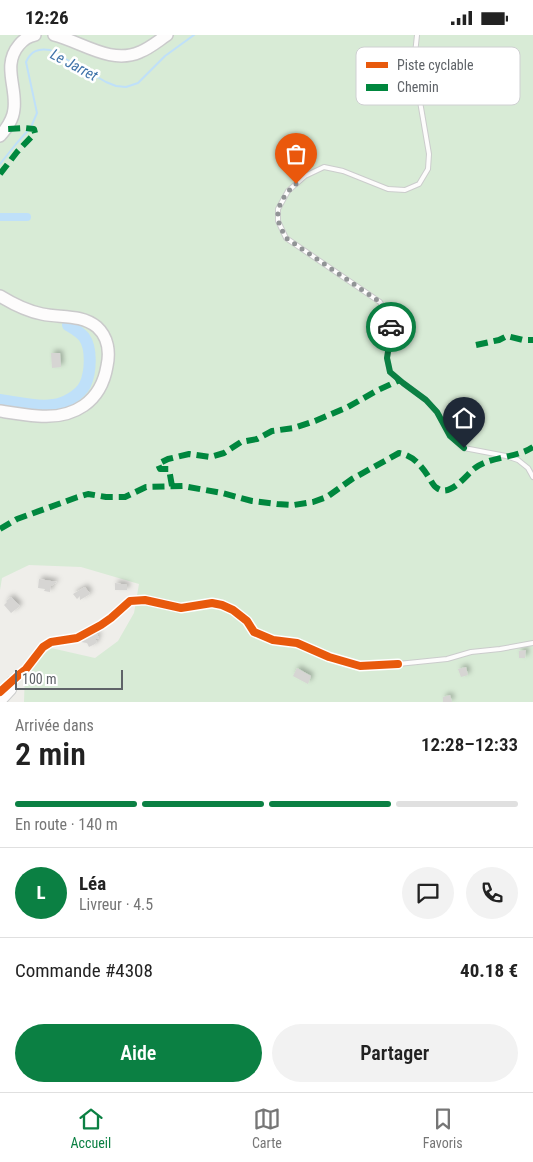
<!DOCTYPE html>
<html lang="fr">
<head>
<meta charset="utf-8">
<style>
  :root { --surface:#fff; --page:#f2f2f2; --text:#222; --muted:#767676; --line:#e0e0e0; --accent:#0b8043 }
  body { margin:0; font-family:"Roboto Condensed",sans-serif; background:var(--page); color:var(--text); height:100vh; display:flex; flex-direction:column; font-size:19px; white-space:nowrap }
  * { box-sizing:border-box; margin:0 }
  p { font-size:16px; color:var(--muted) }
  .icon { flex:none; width:28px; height:28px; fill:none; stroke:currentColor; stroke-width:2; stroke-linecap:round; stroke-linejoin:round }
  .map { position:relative; height:667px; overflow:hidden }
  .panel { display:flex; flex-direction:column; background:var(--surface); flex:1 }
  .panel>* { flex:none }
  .scale { position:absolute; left:15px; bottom:12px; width:108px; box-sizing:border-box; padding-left:5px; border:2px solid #5f6368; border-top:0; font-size:14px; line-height:18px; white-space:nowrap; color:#5f6368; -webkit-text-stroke:4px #fff; paint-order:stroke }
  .pin { position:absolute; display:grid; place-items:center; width:42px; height:42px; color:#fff; margin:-51px -21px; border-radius:50% 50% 50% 0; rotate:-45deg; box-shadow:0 0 5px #0007 }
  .pin .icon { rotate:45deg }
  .courier { position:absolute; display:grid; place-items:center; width:50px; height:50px; margin:-25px; border:4px solid #0b8043; border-radius:50%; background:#fff; color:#222; box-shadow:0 1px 6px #0007 }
  .overview em { font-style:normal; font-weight:600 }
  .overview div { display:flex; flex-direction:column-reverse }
  .overview { display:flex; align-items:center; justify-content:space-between; height:85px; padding:0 15px }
  h1 { font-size:32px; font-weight:600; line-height:38px }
  .bar { display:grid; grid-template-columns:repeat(4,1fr); gap:8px 5px; align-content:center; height:60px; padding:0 15px }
  .bar i { height:6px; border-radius:4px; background:var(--line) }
  .bar .active { background:var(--accent) }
  .bar p { grid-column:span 4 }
  .line { display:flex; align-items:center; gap:12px; padding:0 15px; border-top:1px solid var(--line) }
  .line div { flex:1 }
  .round { display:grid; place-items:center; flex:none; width:52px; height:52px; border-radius:26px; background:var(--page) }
  .primary-button { display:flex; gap:10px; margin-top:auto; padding:10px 15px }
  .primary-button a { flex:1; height:58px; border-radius:30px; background:var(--accent); color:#fff; font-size:20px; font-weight:600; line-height:58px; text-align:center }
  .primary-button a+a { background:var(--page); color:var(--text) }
  .status { display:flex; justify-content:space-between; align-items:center; height:35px; padding:0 25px; background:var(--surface); direction:ltr }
  .status svg { height:14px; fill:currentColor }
  .tabs { display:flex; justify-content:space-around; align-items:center; height:70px; border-top:1px solid var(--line); background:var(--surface); font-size:14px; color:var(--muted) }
  .tabs a { display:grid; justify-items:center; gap:2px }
  .tabs .active { color:var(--accent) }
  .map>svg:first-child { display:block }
</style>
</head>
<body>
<div class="status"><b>12:26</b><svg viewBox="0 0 49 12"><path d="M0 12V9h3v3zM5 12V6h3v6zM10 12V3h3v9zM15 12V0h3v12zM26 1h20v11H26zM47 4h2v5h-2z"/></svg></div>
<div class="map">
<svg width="533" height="667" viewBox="0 0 533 667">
  <defs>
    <filter id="shadow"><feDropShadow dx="3" dy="-3" stdDeviation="2.5" flood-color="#0004"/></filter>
  </defs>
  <rect width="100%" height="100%" fill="#efeeea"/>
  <!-- green -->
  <path fill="#d8ebd6" d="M0 0H533V667H24L25 636 51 613 95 623 118 606 134 578 139 549 81 532 29 530 2 543 0 555Z"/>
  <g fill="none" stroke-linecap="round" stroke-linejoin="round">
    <!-- stream -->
    <path stroke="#bfe0f9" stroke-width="2" d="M0 129 16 109 31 92 37 78 26 27C31 16 38 13 50 15L106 47 116 51 126 52 138 48 165 21 194 0"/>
    <!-- canal -->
    <path stroke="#bfe0f9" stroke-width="8" d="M0 182H27"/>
    <!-- river -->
    <path stroke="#bfe0f9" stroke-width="12" d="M0 365C17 367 36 373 53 370 64 369 80 360 85 350 91 337 92 313 84 302 80 297 73 293 68 290"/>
  </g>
  <!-- building -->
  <path fill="#d6d5d3" filter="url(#shadow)" d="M51 318H60L61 332 52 333Z
    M39 544 57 547 51 551 50 557 44 556 45 554 38 553Z
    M115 548 127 550V555H115Z
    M85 552 90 559 80 565V561L77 564 73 559Z
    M11 562 20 571 11 578 4 570 7 567 6 566Z
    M97 599 99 603 95 604 97 607 95 609 89 612 87 608 81 607Z
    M526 615 525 623H519V616Z
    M466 632 468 640 461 642 458 634Z
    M297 633 311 641 308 649 293 641Z
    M450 660 452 667H443V662Z"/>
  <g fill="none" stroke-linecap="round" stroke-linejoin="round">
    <!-- lane casing -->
    <g stroke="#cbcccc" stroke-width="6">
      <path id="lane" d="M417 0 415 19 416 43 429 119 428 134 419 149 405 155 388 154 343 136 324 132 305 141 288 156 278 174V186L286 203 380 267 391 285V298L387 323 390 337 403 348 426 365 437 377 451 401 464 413 506 421 518 425 528 433 533 442
        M398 629 447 624 471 617 500 614 533 608"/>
    </g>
    <!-- street casing -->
    <g stroke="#cbcccc" stroke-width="10">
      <path id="street" d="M0 657 21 638 26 634 43 612 51 607 77 603 101 590 111 583 130 566 145 565 181 573 212 568 222 570 233 575 247 586 254 597 273 605 297 608 329 622 360 631 398 629
        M1 667 12 655 11 646"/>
    </g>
    <!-- secondary casing -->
    <g stroke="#cacacb" stroke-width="14">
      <path id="secondary" d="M54 0C82 7 111 30 140 17 150 13 158 6 167 0
        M0 101C7 93 13 85 14 74 17 52 2 30 19 10 23 5 29 1 35 0
        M0 261C13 269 27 276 42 279 61 283 81 279 97 292 108 302 110 317 107 331 101 367 74 384 38 381 25 380 13 378 0 376"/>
    </g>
    <!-- lane -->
    <use href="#lane" stroke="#fdfcfc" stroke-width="4"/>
    <!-- street -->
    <use href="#street" stroke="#fdfcfc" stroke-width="8"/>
    <!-- secondary -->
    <use href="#secondary" stroke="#fdfcfc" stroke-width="11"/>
    <!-- quiet -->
    <path stroke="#00873e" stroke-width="6" stroke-dasharray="12 6" stroke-linecap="butt" d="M0 139 17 117 35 98 34 94 25 93 6 94
      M476 310 499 305 507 301 523 305H533
      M172 451 169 434H160L158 429 168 424 189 419 210 422 224 418 241 407 257 404 272 396 294 393 315 386 348 372 376 356 400 345
      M0 494 17 484 75 463 88 459 106 462H125L146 452 183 451 222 458 252 466 277 469 294 470 313 467 327 462 352 444 399 418C412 420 421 430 428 441 431 445 433 451 437 453 450 463 466 440 475 433 489 423 507 423 523 417 526 416 530 414 533 412"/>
    <!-- cycleway casing -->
    <g stroke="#fff" stroke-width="11">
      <path id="cycleway" d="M0 657 21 638 26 634 43 612 51 607 77 603 101 590 111 583 130 566 145 565 181 573 212 568 222 570 233 575 247 586 254 597 273 605 297 608 329 622 360 631 398 629"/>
    </g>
    <!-- cycleway -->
    <use href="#cycleway" stroke="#e8590c" stroke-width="8"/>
  </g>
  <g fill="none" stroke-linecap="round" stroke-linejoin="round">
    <!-- done -->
    <path stroke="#919496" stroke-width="5" stroke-dasharray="0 9" d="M296 149C286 157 274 173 279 188 280 193 284 198 286 203L380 267 391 286V292"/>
    <!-- route -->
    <path stroke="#0b8043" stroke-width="6" d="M391 292V298L387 323 390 337 403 348 426 365 437 377 450 401 464 413"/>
  </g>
  <g text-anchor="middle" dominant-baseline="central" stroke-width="5" stroke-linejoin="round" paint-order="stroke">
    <!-- water labels -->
    <g font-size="15" font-style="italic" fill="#4174aa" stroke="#fff">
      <text transform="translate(74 30) rotate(28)">Le Jarret</text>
    </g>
  </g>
  <!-- legend -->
  <rect x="356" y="12" width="164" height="58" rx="8" fill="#fff" stroke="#cfd0d2" stroke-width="1"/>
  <rect x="366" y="27" width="22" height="6" fill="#e8590c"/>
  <rect x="366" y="49" width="22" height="7" fill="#00873e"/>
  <g font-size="14" fill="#5f6368">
    <text x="397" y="35">Piste cyclable</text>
    <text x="397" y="57">Chemin</text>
  </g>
</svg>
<div class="scale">100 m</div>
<div class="pin" style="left:296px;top:149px;background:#ea580c"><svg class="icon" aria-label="bag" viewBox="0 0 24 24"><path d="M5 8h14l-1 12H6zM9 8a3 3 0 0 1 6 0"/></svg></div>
<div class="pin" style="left:464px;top:413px;background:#1f2937"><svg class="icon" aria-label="home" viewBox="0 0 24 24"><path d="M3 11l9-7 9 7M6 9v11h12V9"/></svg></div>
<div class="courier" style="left:391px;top:292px"><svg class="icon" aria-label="car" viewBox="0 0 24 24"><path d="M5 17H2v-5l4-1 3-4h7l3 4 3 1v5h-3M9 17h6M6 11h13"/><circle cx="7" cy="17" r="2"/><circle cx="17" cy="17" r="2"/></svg></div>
</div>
<section class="panel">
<div class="overview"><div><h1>2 min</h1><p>Arrivée dans</p></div><em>12:28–12:33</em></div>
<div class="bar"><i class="active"></i><i class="active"></i><i class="active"></i><i></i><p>En route · 140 m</p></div>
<div class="line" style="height:90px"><b class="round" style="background:var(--accent);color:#fff">L</b><div><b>Léa</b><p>Livreur · 4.5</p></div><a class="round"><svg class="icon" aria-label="chat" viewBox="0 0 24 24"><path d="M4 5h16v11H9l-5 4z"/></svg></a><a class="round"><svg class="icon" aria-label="phone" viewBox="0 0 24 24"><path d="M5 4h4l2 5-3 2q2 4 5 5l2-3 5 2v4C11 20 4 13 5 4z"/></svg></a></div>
<div class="line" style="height:65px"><div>Commande #4308</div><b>40.18 €</b></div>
<div class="primary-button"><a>Aide</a><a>Partager</a></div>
</section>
<nav class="tabs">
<a class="active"><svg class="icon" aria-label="home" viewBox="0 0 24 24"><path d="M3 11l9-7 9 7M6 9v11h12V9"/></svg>Accueil</a>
<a><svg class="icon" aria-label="map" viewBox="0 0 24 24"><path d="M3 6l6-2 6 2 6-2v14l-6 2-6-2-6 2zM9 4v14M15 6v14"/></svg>Carte</a>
<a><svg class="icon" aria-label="saved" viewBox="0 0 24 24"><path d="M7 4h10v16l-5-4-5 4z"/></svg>Favoris</a>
</nav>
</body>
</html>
